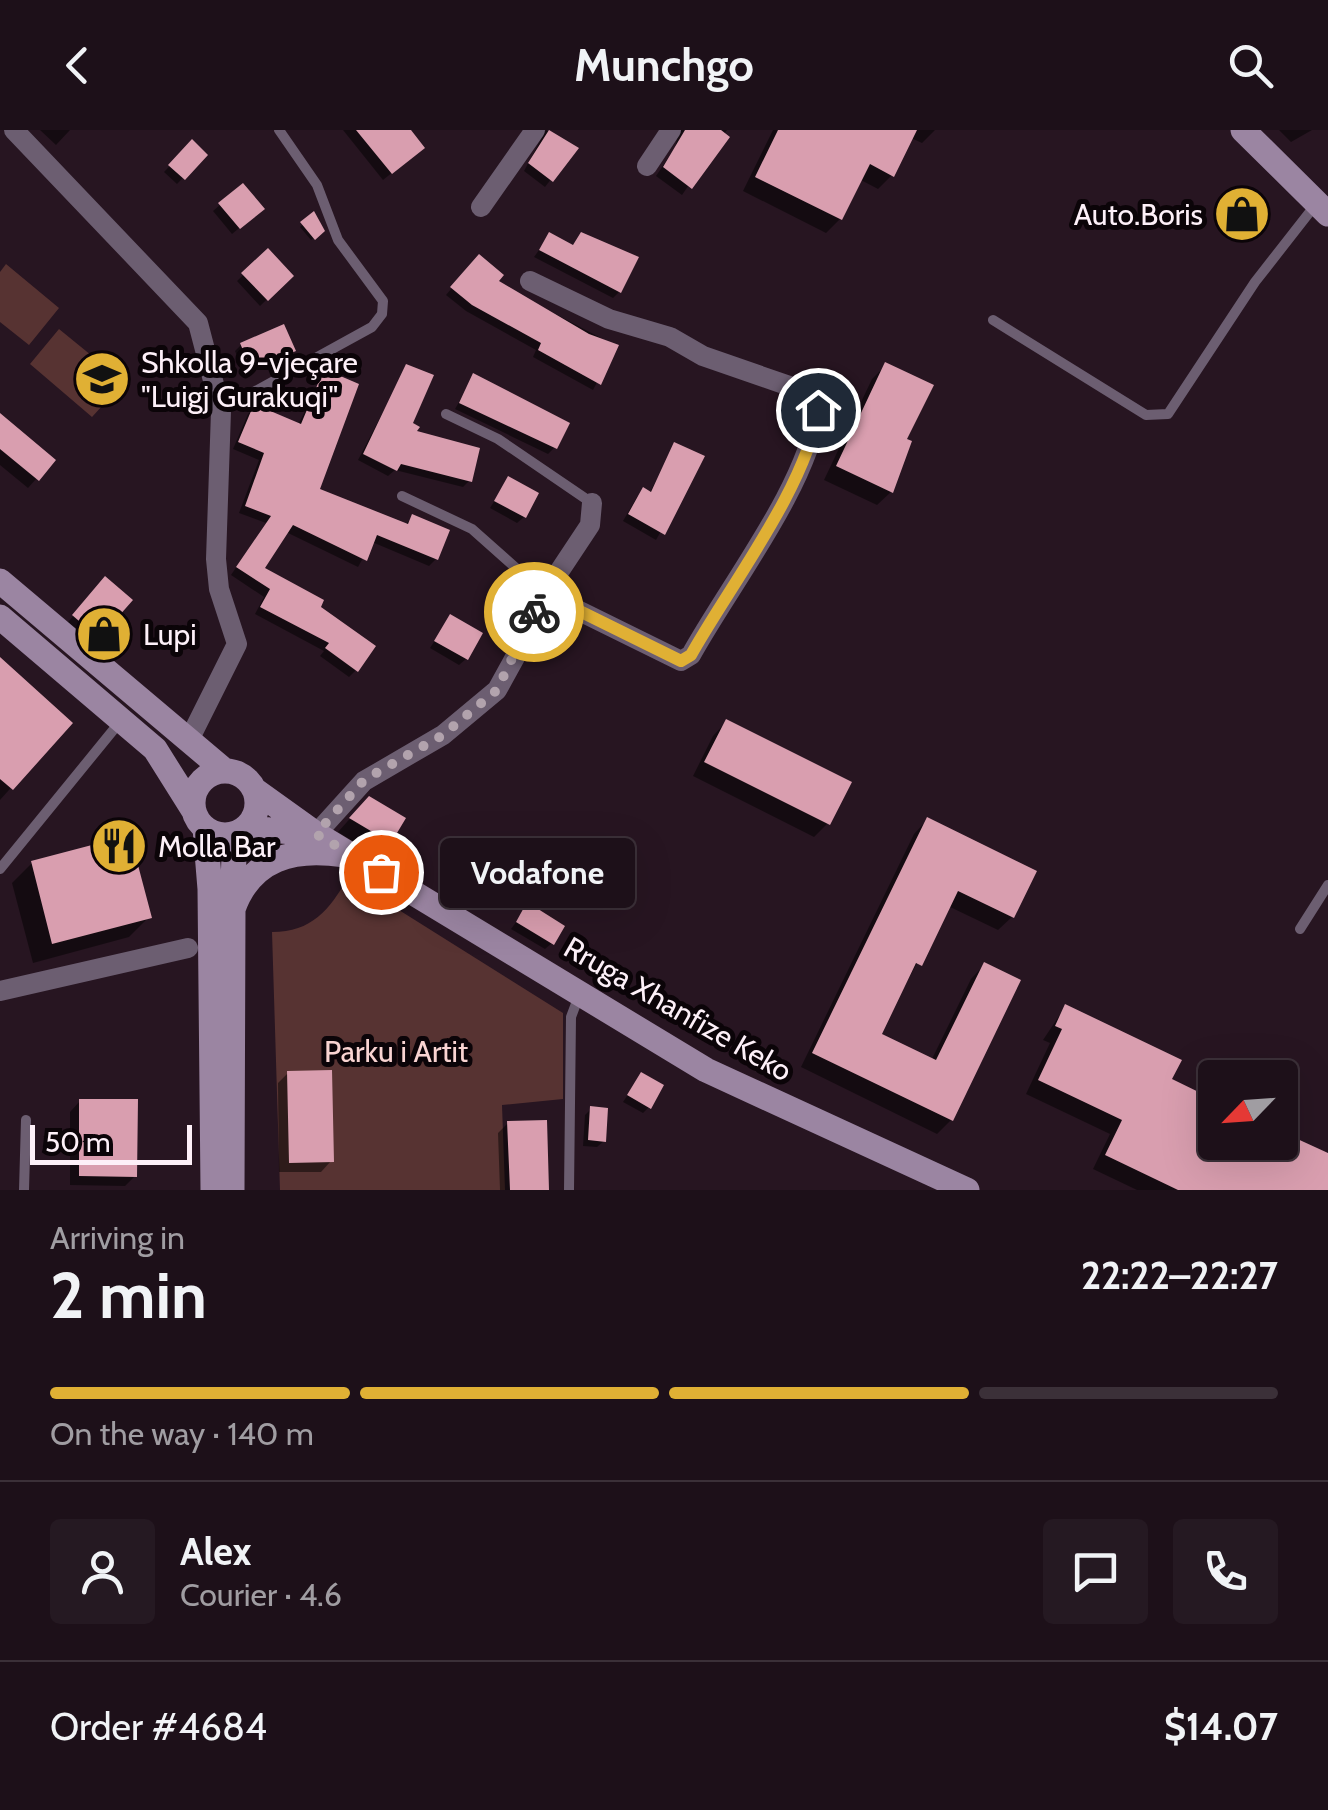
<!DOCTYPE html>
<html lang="en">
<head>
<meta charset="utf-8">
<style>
  :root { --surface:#1d1019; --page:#251922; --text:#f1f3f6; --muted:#a09da2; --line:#3b3038; --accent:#e0b034 }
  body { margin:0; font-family:Cabin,sans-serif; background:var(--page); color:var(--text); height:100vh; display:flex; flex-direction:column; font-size:38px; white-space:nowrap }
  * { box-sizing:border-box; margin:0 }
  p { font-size:32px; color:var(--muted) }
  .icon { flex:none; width:55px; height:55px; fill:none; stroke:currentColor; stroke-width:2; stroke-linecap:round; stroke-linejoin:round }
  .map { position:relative; height:1060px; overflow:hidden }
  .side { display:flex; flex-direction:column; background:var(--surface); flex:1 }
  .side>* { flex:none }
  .needle { width:65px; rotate:245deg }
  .tools { position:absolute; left:1198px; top:930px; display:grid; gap:20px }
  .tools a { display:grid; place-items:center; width:100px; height:100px; border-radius:10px; background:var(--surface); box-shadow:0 10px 40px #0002,0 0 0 2px var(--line); font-size:50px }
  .scale { position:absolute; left:30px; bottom:25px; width:162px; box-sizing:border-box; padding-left:10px; border:5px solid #fdf0f8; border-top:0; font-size:28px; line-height:35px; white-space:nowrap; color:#fdf0f8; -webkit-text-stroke:8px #0b0408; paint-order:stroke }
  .pin { position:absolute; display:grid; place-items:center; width:85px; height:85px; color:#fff; margin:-42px; border:5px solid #fff; border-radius:50%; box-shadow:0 2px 10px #0007 }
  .courier { position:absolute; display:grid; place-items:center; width:100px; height:100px; margin:-50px; border:8px solid #e0b034; border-radius:50%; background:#fff; color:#222; box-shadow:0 2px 12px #0007 }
  .bubble { position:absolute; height:70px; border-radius:10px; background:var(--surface); box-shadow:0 10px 40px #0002,0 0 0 2px var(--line); font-size:32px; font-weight:700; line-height:70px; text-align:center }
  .head em { font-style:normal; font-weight:700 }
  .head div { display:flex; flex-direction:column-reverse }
  .head { display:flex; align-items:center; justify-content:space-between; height:170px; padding:0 50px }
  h1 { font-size:65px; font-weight:700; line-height:75px }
  .bar { display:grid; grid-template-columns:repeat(4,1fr); gap:15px 10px; align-content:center; height:120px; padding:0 50px }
  .bar i { height:12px; border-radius:8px; background:var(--line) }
  .bar .active { background:var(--accent) }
  .bar p { grid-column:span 4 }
  .line { display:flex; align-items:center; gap:25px; padding:0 50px; border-top:2px solid var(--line) }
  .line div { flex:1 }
  .round { display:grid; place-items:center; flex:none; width:105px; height:105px; border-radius:10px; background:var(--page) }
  header { display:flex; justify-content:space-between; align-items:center; height:130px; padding:0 50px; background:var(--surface); font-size:45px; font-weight:700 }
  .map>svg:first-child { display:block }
</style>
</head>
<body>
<header><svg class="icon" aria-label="back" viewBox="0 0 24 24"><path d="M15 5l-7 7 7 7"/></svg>Munchgo<svg class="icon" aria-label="search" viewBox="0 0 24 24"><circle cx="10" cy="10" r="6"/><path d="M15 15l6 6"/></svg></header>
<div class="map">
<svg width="1328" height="1060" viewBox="0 0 1328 1060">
  <rect width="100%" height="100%" fill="#271521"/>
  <!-- green -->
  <path fill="#573332" d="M6 134 59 178 29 215 0 192V142Z
    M59 199 124 252 92 287 30 234Z
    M348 748 563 883V969L502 975 505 1060H280L272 802C312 802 329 780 348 748Z"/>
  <!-- shadow -->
  <path fill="#0007" d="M40 0H70L56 15Z
    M343 0H408L414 25 383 50Z
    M546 0 575 18 545 57 524 41Z
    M679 0H727L682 65 656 46 675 18Z
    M773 0H935L922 13 911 8 892 45 878 59 859 49 840 89 826 103 743 61Z
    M1279 0H1312L1291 12Z
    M192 13 205 25 177 54 164 42Z
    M242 56 255 85 232 104 213 81Z
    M313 85 322 101 311 110 300 97Z
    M550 105 572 117 581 105 619 162 613 168 534 127Z
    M267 122 291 146 260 176 237 151Z
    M473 133 495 152 616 216 593 260 533 227 536 220 466 181 446 165Z
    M241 215 293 221 245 245 235 221Z
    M886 235 903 310 891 362 877 375 824 350 872 249Z
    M407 236 414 303 469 351 463 357 395 340 388 346 358 330Z
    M325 242 317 360 405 395 413 387 436 429 429 436 372 412 358 437 286 402 261 439 317 478 356 540 349 547 320 526 324 521 255 484 264 467 231 445 266 393 239 383 259 330 233 319 248 284 255 277 298 295Z
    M474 246 555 317 548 324 455 279Z
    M0 286 53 330 28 358 0 335Z
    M675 315 702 328 656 410 623 391 637 367 643 360 649 364Z
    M508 349 524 387 517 393 490 378Z
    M96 459 128 499 101 529 64 497Z
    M450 487 466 529 459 535 430 518Z
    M0 531 69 593 0 670Z
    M726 592 828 693 814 707 693 646 713 606Z
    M355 683 389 711 375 725 338 702Z
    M927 690 1012 787 998 800 948 776 878 905 931 931 971 849 984 835 1018 852 951 990 937 1004 801 937 914 704Z
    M32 733 149 787 129 807 33 833 12 753Z
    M528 776 552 813 545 819 511 799Z
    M1065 877 1169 951 1215 972V1012H1280V1003L1328 1026V1060H1137L1093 1039 1110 1004 1026 964 1050 913 1043 910Z
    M288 943 331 1031 321 1042H279L278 953Z
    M641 945 649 977 643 983 623 972Z
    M80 971 135 1046 125 1056 70 1055V982Z
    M591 979 604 1011 597 1017 583 1016 585 985Z
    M508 993 546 1060H500L498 1003Z"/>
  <!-- building -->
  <path fill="#d99eaf" d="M356 0H411L425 18 392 44Z
    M549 0 579 18 553 52 528 33Z
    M685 0H721L730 7 692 59 663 37Z
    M778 0H917L894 47 870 34 842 90 755 47Z
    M192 9 208 25 185 50 168 35Z
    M243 53 265 79 240 99 218 73Z
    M314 81 325 101 315 110 300 92Z
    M549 102 573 115 581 102 639 127 621 163 539 120Z
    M268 118 294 146 268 171 241 143Z
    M479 124 504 145 499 151 589 204 619 215 601 255 538 220 541 213 472 175 450 157Z
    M284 194 296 221 251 240 240 213Z
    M885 232 934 255 907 309 912 311 893 363 836 336Z
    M406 234 434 245 413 293 420 297 417 301 480 318 472 352 401 334 397 341 363 324Z
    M324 239 359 254 320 359 408 394 412 384 450 400 438 430 377 405 367 431 293 395 265 438 324 470 321 477 376 516 358 542 325 518 329 513 260 477 270 459 236 437 271 386 245 376 264 323 238 312 254 274 301 294Z
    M473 243 570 293 557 319 459 273Z
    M0 283 56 330 39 351 0 319Z
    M674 312 705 326 665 405 628 384 643 357 651 362Z
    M508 346 539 363 526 388 494 371Z
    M105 446 133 470 118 487 131 499 113 520 72 485Z
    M450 484 483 503 468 530 434 511Z
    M0 527 73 593 13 660 0 649Z
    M726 589 852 652 830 695 704 632Z
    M369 666 406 688 391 713 349 688Z
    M927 687 1037 741 1014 788 958 761 922 836 916 833 882 904 936 930 984 832 1021 850 953 991 812 923Z
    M130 705 152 788 52 814 31 731Z
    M527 772 565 796 554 815 516 792Z
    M1065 874 1182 930 1172 949 1215 970V1012H1280V1001L1328 1023V1060H1178L1105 1025 1122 990 1038 950 1062 899 1055 896Z
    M332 940 334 1032 289 1033 287 941Z
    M641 942 664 955 651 979 627 965Z
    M79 969H138L137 1047 79 1046Z
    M590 976 608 978 606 1012 588 1010Z
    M547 990 549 1060H510L507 991Z"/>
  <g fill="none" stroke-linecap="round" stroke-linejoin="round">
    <!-- lane -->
    <path stroke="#6c5e71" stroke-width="10" d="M993 190 1146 285 1168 284 1255 152 1316 74
      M221 280 372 197 382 184 383 171 338 110 317 55 279 0
      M446 284 498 309 592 373
      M402 366 472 399 544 463
      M0 739 119 593
      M1300 799 1328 755
      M24 1060 26 990
      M569 1060 571 887 580 863"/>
    <!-- street -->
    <path stroke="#6c5e71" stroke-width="20" d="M14 0 198 193 221 281 216 429 219 459 237 514 188 612
      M647 36 671 0
      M481 77 535 0
      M530 151 609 189 670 207 703 226 801 260 818 280C807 357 729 456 691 525L681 531 545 464
      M316 704 364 651 443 605 497 560 524 511 535 478 590 395 592 373
      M0 861 188 818"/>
    <!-- secondary -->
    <path stroke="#9b85a2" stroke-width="25" d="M1243 0 1328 84
      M0 451 224 640
      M0 487 155 619 194 681
      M193 673a32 32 0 1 1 64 0a32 32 0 1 1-64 0Z
      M256 661 316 704 706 940 967 1060
      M205 698 210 759 213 1060
      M247 698 316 704
      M232 774 235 704
      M232 1060 233 779C251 728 294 717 344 725"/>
  </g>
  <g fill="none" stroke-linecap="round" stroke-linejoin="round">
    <!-- done -->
    <path stroke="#b2a3ad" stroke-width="10" stroke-dasharray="0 18" d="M381 742 316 704 364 650 443 605 497 560 534 482"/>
    <!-- route -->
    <path stroke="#e0b034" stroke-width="12" d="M534 482 545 464 681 531 691 525C729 457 807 356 818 280"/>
  </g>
  <!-- icons -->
  <defs>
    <g id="shop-disc" transform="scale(2.875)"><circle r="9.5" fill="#e0b034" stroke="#0b0408"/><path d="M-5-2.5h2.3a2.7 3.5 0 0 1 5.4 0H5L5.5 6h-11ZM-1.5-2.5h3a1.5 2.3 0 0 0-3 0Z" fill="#111"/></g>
    <g id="school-disc" transform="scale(2.875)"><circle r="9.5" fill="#e0b034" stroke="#0b0408"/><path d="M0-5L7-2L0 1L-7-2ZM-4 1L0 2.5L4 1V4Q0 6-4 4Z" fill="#111"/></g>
    <g id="restaurant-disc" transform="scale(2.875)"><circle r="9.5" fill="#e0b034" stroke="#0b0408"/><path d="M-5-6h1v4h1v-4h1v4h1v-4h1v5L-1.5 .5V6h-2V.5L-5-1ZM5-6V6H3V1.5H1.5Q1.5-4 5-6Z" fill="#111"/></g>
  </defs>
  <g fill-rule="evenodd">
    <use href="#shop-disc" x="1242" y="84"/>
    <use href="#school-disc" x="102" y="249"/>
    <use href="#shop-disc" x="104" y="504"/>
    <use href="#restaurant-disc" x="119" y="716"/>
  </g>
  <g text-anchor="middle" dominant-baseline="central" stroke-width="10" stroke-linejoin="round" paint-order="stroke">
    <!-- poi labels -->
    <g font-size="30" fill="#fdf0f8" stroke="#0b0408" text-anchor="start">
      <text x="1203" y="84" text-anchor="end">Auto.Boris</text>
      <text x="141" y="232">Shkolla 9-vjeçare<tspan x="141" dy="34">"Luigj Gurakuqi"</tspan></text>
      <text x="143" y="504">Lupi</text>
      <text x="158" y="716">Molla Bar</text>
    </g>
    <!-- street labels -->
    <g font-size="30" fill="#fdf0f8" stroke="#0b0408">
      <text transform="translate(678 879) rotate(30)">Rruga Xhanfize Keko</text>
    </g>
    <!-- park labels -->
    <g font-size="30" fill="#f9d4d2" stroke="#0b0408">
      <text x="396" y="921">Parku i Artit</text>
    </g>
  </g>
</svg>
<div class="tools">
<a><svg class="needle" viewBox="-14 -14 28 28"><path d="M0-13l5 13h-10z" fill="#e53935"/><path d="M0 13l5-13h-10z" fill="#a09da2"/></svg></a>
</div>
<div class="scale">50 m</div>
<div class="pin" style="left:381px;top:742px;background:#ea580c"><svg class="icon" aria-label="bag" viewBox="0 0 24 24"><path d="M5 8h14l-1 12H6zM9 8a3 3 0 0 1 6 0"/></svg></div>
<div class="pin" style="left:818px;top:280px;background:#1f2937"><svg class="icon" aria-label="home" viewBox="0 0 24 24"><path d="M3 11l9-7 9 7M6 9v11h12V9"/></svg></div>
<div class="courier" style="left:534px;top:482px"><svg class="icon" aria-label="bike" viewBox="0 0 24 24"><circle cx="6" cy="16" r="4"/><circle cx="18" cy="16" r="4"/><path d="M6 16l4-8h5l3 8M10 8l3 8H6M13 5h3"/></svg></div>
<div class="bubble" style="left:440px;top:708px;width:195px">Vodafone</div>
</div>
<section class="side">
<div class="head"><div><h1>2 min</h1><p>Arriving in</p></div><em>22:22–22:27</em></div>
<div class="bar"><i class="active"></i><i class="active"></i><i class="active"></i><i></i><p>On the way · 140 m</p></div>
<div class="line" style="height:180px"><a class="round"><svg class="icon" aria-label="person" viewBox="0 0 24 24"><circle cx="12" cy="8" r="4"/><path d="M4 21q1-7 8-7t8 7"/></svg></a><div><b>Alex</b><p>Courier · 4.6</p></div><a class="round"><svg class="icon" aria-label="chat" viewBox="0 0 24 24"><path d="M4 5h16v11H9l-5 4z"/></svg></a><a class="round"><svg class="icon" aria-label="phone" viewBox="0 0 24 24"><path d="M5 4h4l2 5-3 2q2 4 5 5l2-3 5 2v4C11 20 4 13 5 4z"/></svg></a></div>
<div class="line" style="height:130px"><div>Order #4684</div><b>$14.07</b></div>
</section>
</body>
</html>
